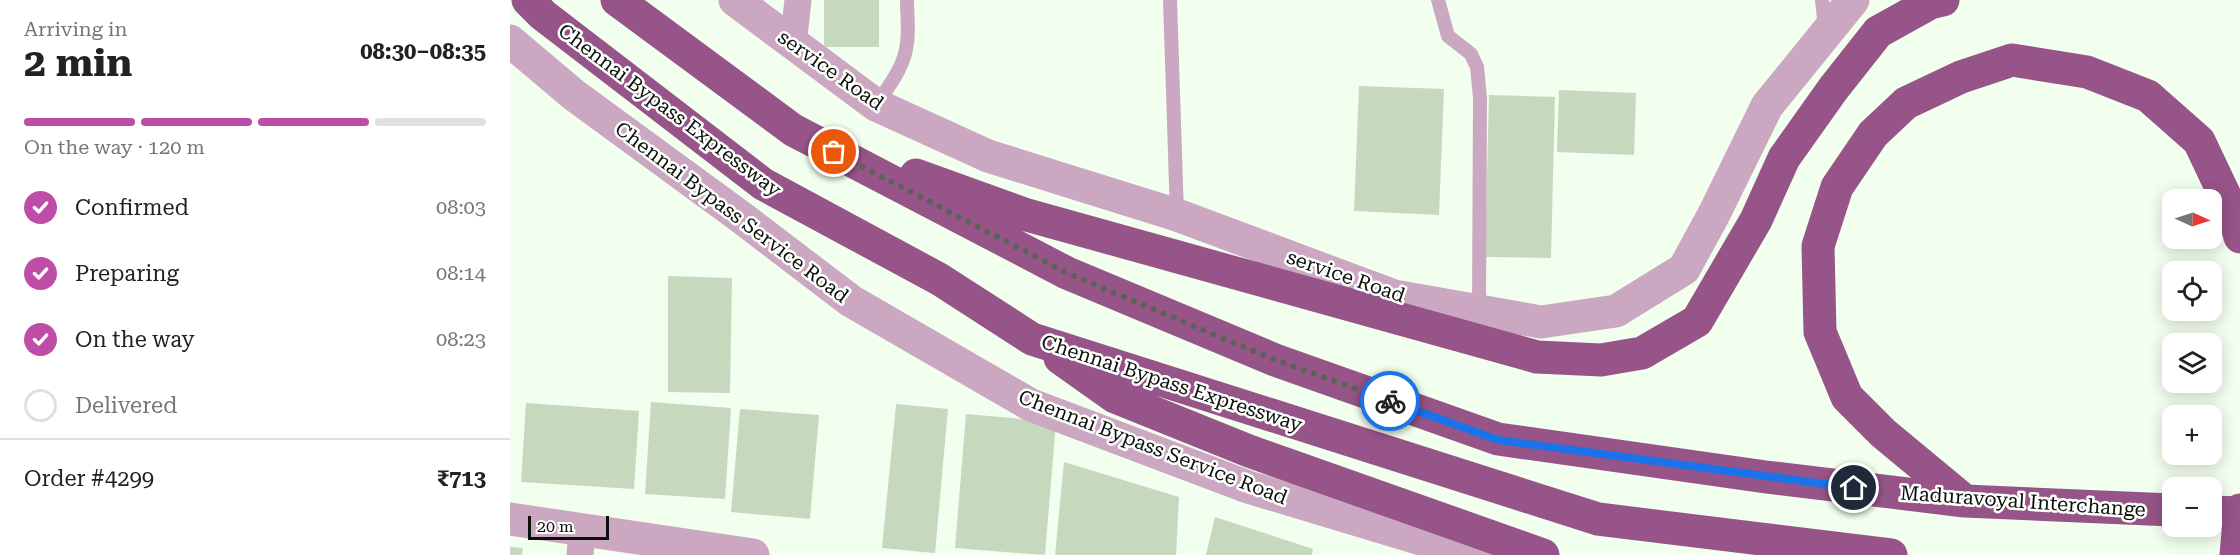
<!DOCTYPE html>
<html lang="en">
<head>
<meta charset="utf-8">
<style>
  :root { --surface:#fff; --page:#f6f6f6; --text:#222; --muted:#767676; --line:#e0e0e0; --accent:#be4da8 }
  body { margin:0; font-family:"Roboto Serif",serif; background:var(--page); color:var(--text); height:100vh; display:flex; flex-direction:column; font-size:22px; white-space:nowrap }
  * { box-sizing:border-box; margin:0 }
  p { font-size:20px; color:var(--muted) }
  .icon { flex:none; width:33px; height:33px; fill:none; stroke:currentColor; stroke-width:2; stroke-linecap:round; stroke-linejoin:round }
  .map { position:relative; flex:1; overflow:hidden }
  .drawer { display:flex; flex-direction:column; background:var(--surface); width:510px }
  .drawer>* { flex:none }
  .needle { width:39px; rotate:93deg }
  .fabs { position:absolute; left:1652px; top:189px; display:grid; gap:12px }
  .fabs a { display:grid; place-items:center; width:60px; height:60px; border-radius:12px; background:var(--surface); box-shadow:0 3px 15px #0003; font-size:30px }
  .scale { position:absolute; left:18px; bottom:15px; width:81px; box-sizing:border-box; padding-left:6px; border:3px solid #091007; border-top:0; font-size:16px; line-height:21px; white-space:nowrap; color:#091007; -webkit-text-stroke:4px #fff; paint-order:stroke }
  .pin { position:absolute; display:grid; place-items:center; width:51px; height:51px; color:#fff; margin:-26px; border:3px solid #fff; border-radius:50%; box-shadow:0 2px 6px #0007 }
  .courier { position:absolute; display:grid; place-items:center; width:60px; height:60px; margin:-30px; border:4px solid #1a73e8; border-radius:50%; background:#fff; color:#222; box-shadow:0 2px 8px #0007 }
  .overview em { font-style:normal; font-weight:700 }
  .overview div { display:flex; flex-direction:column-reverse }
  .overview { display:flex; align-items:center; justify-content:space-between; height:102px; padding:0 24px }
  h1 { font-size:39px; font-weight:700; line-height:45px }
  .bar { display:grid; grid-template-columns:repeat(4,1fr); gap:9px 6px; align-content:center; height:72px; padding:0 24px }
  .bar i { height:8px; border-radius:4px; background:var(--line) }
  .bar .selected { background:var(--accent) }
  .bar p { grid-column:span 4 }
  .line { display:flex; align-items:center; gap:15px; padding:0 24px; border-top:2px solid var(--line) }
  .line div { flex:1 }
  ol { padding:0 24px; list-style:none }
  li { display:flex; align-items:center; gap:18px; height:66px }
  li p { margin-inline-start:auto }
  li .icon { padding:6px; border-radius:50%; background:var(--accent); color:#fff; stroke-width:4 }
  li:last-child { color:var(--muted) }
  li i { width:33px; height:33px; border:3px solid var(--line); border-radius:50% }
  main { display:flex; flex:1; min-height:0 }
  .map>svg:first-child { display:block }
</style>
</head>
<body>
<main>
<section class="drawer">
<div class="overview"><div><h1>2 min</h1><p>Arriving in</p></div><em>08:30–08:35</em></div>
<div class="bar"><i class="selected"></i><i class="selected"></i><i class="selected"></i><i></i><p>On the way · 120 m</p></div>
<ol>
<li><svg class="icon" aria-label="check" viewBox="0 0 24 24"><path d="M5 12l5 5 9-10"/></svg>Confirmed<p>08:03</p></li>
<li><svg class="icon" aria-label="check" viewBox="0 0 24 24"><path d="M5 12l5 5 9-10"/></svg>Preparing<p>08:14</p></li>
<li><svg class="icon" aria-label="check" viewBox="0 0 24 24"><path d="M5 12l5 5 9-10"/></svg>On the way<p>08:23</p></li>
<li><i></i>Delivered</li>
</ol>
<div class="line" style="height:78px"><div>Order #4299</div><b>₹713</b></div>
</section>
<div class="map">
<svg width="1730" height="555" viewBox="0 0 1730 555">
  <rect width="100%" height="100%" fill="#f2feee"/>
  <!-- building -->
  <path fill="#c6d9bf" d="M314 0H369V47H314Z
    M849 86 934 89 929 215 844 211Z
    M1049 90 1126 93 1124 155 1047 152Z
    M979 95 1045 97 1041 258 975 257Z
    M158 276 222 278 220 393 158 392Z
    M141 402 221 408 215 499 135 494Z
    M16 403 129 411 124 489 11 482Z
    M386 404 438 409 425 553 372 548Z
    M230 409 309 415 300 519 221 512Z
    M456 414 546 422 535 555 445 548Z
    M554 462 669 497 666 555H545Z
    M705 517 803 549 802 555H696Z
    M0 547 13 548 12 555H0Z"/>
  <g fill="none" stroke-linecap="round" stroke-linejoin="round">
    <!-- service -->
    <path stroke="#cba7c1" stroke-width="14" d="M660 0 667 215
      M928 0 938 36 961 54 967 67 970 98 969 311
      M1312 0 1315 28
      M366 105C379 86 395 66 397 43 399 29 397 14 397 0"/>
    <!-- minor -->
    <path stroke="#cba7c1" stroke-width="27" d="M283 45 288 0
      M70 555 72 530"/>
    <!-- tertiary -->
    <path stroke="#cba7c1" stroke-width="33" d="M225 0 366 105 478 156 667 215 884 296 1031 322 1106 311 1174 269 1204 214 1257 106 1343 0
      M0 41 64 95 228 215 341 301 521 405 738 487 921 542H992
      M0 519 243 555"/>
    <!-- trunk -->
    <path stroke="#965488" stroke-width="33" d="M18 0 33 15 253 184 429 279 522 339 1088 519 1381 555
      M107 0 283 130 557 273 765 360 988 439 1256 477 1455 501 1662 510
      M406 175 517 215 1027 357 1091 360 1132 353 1187 321 1246 220 1274 158 1323 89 1368 32 1420 3 1433 0
      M550 358 605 397 739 451 1033 555
      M1455 501 1373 433 1337 397 1310 332 1308 246 1327 187 1363 134 1396 103 1451 77 1502 60 1577 72 1638 96 1689 141 1724 215 1730 237
      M1726 555 1730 510"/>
    <!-- trunk-bridge -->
    <path stroke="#965488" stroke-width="33" d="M1701 512 1730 513"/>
  </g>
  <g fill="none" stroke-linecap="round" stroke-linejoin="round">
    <!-- done -->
    <path stroke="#5b6358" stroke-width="6" stroke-dasharray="0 10.8" d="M324 152 557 273 765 360 880 401"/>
    <!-- route -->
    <path stroke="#1a73e8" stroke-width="8" d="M880 401 988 440 1344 488"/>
  </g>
  <g text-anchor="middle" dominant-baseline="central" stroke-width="5" stroke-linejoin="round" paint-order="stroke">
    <!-- street labels -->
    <g font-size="20" fill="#091007" stroke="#fff">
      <text transform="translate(321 70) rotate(35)">service Road</text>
      <text transform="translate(160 110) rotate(37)">Chennai Bypass Expressway</text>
      <text transform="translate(222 212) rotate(37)">Chennai Bypass Service Road</text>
      <text transform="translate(836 276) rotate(19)">service Road</text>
      <text transform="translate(662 383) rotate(18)">Chennai Bypass Expressway</text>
      <text transform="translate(643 447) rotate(21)">Chennai Bypass Service Road</text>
      <text transform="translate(1513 501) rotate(4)">Maduravoyal Interchange</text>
    </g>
  </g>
</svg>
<div class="fabs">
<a><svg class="needle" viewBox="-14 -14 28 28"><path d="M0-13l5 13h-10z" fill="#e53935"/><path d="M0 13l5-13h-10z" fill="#767676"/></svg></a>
<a><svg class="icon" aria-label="locate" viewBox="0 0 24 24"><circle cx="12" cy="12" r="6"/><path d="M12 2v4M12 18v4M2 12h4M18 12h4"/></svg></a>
<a><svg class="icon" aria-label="layers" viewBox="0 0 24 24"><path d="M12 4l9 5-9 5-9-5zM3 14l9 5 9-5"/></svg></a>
<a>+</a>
<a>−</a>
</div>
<div class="scale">20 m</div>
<div class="pin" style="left:324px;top:152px;background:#ea580c"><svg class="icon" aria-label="bag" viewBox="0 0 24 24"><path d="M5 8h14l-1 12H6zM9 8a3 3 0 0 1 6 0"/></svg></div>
<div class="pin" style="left:1344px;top:488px;background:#1f2937"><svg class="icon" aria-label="home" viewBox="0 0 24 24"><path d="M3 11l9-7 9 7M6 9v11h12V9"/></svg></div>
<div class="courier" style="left:880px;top:401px"><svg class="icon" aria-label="bike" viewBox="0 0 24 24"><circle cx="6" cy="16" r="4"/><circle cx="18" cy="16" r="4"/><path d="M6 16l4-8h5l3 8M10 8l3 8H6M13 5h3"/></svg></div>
</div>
</main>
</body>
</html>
